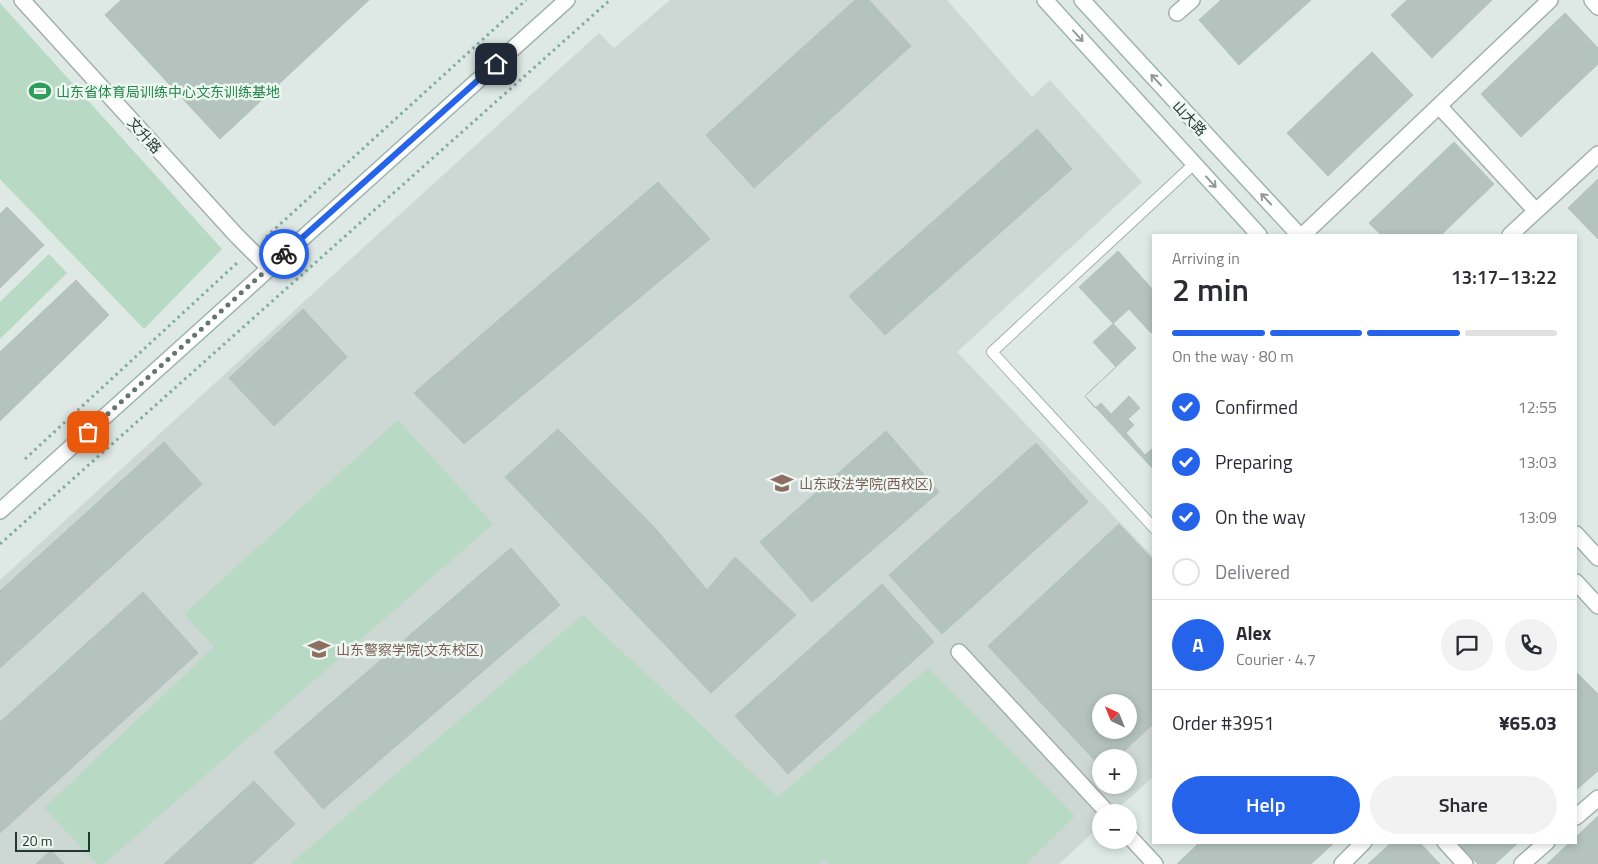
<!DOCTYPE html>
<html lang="en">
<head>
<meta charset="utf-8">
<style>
  :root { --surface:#fff; --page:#f2f2f3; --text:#2b2b33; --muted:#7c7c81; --line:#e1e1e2; --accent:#2563eb }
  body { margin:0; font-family:"Titillium Web","Noto Sans SC",sans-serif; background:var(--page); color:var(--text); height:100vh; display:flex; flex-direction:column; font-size:19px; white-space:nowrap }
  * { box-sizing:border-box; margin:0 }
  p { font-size:16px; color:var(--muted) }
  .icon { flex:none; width:28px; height:28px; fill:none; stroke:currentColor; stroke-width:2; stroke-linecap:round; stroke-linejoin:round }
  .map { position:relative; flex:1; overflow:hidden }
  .details { position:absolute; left:1152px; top:234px; width:425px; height:610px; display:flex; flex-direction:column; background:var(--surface); border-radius:0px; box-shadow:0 2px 8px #0003 }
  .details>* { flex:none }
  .needle { width:32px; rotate:317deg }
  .controls { position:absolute; left:1092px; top:694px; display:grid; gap:10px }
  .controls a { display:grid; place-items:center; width:45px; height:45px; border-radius:50%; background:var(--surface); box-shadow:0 2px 8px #0003; font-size:25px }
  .scale { position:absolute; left:15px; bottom:12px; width:75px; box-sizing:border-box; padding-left:5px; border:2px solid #213732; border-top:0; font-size:14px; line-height:18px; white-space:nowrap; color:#213732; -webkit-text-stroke:4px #eef6f2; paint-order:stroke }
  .pin { position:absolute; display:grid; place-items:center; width:42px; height:42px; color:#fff; margin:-21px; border-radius:10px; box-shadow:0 2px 8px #0006 }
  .courier { position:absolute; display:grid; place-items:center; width:50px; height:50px; margin:-25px; border:4px solid #2563eb; border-radius:50%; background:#fff; color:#222; box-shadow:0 1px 6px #0007 }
  .headline em { font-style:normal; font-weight:600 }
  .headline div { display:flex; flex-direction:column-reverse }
  .headline { display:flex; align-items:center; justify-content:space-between; height:85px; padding:0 20px }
  h1 { font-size:32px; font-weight:600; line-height:38px }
  .bar { display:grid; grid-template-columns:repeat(4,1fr); gap:8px 5px; align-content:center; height:60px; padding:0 20px }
  .bar i { height:6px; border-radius:4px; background:var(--line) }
  .bar .current { background:var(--accent) }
  .bar p { grid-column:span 4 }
  .line { display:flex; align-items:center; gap:12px; padding:0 20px; border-top:1px solid var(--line) }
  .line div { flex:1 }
  .round { display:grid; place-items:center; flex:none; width:52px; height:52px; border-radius:26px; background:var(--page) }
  ol { padding:0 20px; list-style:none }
  li { display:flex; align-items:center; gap:15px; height:55px }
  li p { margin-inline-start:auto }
  li .icon { padding:5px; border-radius:50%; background:var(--accent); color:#fff; stroke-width:4 }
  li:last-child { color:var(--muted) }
  li i { width:28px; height:28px; border:2px solid var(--line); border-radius:50% }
  .primary-button { display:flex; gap:10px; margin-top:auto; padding:10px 20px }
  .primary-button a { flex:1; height:58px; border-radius:30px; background:var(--accent); color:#fff; font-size:20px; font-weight:600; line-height:58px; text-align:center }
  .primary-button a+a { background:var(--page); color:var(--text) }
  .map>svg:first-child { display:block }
</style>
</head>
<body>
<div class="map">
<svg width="1598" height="864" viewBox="0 0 1598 864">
  <rect width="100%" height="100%" fill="#dee9e5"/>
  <!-- built -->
  <path fill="#cdd8d4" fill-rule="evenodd" d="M670 0H947L1032 97 1050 80 1142 182 957 352 1154 558V776L1114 812H1101V825L1059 864H0V580L308 298 599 33 614 48ZM1101 702H1129V730H1101ZM1101 758H1129V785H1101Z"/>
  <!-- green -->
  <path fill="#b8d9c3" d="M0 3 222 249 144 329 0 179Z
    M49 254 67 273 0 339V302Z
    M398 420 493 524 104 864H97L44 808 214 647 184 614Z
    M583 615 778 797 928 668 1075 816 1026 864H830L825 859 819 864H290Z"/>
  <!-- building -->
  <path fill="#b4c3be" stroke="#b1c2bc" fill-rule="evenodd" d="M121 0H369L220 139 105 15Z
    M855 0H869L911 46 754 188 706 135Z
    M1221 0H1311L1239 65 1199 20Z
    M1407 0H1492L1432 58 1391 15Z
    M1565 13 1598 48V64L1521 137 1481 94Z
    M1372 52 1413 95 1328 176 1287 133Z
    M1037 129 1072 169 885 335 849 296Z
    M1454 142 1494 184 1441 235H1381L1369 223Z
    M1598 179V239L1568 208Z
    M658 182 710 239 464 444 414 393Z
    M7 207 44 245 0 288V214Z
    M1118 251 1154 291V470L1085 396 1136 348 1079 287Z
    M76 280 109 315 0 421V352Z
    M303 309 347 357 274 426 229 378Z
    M1129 309 1151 333 1154 330V447L1145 455 1126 433 1134 425 1128 419 1140 408 1129 396 1111 414 1101 403 1095 408 1085 396 1116 367 1093 342Z
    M558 429 655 528 707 590 735 557 796 615 711 693 505 477Z
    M886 431 939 492 812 602 760 542Z
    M164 442 202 484 0 668V591Z
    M1036 443 1088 502 942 634 889 575Z
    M1119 524 1154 561V723L1117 758H1101V767L988 646ZM1101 702H1129V730H1101Z
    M511 548 560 605 323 809 274 752Z
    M882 584 934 642 788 774 735 716Z
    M143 592 198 653 0 833V722Z
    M1576 672 1598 694V771L1576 790Z
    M254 781 295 824 252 864H164Z
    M1598 816V864H1547L1570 842H1576V837Z
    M1200 842H1335L1311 864H1177Z
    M1392 842H1419L1440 864H1368Z
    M1456 842H1519L1495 864H1478Z
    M51 850 64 864H36Z"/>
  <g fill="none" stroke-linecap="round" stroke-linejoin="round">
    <!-- service casing -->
    <g stroke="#a2b0ac" stroke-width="12">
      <path id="service" d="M1154 528 992 352 1194 164"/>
    </g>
    <!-- minor casing -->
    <g stroke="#a2b0ac" stroke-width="18">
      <path id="minor" d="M22 0 236 235 269 268
        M1592 0 1598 7
        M1177 13 1192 0
        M1439 106 1536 211
        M1303 235 1550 0
        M1510 235 1598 154
        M959 652 1107 812
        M1576 817 1598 798
        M1129 836 1155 864
        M1445 842 1465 864
        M1342 864 1364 842
        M1522 864 1547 842"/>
    </g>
    <!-- secondary casing -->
    <g stroke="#9eb4ad" stroke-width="18">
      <path id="secondary" d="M1045 0 1259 235
        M1082 0 1299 235
        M0 511 567 0
        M1576 534 1598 558
        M1576 582 1598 606"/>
    </g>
    <!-- path -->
    <path stroke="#80aba0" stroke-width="3" stroke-dasharray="2.5 4" stroke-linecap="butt" d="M266 237 526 0
      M25 459 237 263
      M0 544 610 0"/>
    <!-- service -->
    <use href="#service" stroke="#fff" stroke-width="10"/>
    <!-- minor -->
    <use href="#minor" stroke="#fff" stroke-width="15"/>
    <!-- secondary -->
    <use href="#secondary" stroke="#fff" stroke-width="15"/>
  </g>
  <!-- one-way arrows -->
  <defs><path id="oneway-shaft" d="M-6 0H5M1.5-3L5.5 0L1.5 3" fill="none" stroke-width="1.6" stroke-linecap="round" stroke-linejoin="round" transform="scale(1.25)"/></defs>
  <g stroke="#909b98">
    <use href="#oneway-shaft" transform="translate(1078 36) rotate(48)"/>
    <use href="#oneway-shaft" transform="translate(1156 80) rotate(-133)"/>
    <use href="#oneway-shaft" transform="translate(1211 182) rotate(48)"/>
    <use href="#oneway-shaft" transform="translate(1266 199) rotate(-133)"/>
  </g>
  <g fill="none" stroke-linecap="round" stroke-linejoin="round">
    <!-- done -->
    <path stroke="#637571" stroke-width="5" stroke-dasharray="0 9" d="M88 432 284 254"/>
    <!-- route -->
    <path stroke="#2563eb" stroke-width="6" d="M284 254 496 64"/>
  </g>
  <!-- icons -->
  <defs>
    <g id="stadium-bare" transform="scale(1.725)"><path d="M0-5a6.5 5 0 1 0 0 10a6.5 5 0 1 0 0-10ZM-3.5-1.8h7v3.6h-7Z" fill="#2e9e5b" stroke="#eef6f2" stroke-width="2.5" paint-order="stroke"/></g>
    <g id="university-bare" transform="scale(1.725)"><path d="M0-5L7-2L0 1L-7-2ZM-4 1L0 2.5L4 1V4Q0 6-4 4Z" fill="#8d6e63" stroke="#eef6f2" stroke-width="2.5" paint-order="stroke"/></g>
  </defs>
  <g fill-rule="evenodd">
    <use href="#stadium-bare" x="40" y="91"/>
    <use href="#university-bare" x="782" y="483"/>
    <use href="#university-bare" x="319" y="649"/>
  </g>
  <g text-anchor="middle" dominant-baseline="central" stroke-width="5" stroke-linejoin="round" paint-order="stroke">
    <!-- leisure labels -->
    <g font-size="14" fill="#27864d" stroke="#eef6f2" text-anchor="start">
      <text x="56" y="91">山东省体育局训练中心文东训练基地</text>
    </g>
    <!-- street labels -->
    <g font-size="14" fill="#213732" stroke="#eef6f2">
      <text transform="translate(1190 118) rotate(47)">山大路</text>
      <text transform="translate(145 135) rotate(48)">文升路</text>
    </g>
    <!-- education labels -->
    <g font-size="14" fill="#785e54" stroke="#eef6f2" text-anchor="start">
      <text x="799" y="483">山东政法学院(西校区)</text>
      <text x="336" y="649">山东警察学院(文东校区)</text>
    </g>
  </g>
</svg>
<div class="controls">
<a><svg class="needle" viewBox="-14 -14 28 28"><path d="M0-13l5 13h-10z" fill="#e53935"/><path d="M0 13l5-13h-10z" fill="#7c7c81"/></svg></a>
<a>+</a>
<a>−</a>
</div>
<div class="scale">20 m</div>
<div class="pin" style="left:88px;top:432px;background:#ea580c"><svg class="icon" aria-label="bag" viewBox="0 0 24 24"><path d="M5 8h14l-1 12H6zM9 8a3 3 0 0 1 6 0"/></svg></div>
<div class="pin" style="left:496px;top:64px;background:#1f2937"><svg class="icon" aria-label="home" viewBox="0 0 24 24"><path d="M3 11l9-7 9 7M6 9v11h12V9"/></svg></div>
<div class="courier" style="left:284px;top:254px"><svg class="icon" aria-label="bike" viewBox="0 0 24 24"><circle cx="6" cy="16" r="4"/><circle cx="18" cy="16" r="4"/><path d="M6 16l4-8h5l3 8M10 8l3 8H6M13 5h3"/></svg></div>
<section class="details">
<div class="headline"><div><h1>2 min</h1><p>Arriving in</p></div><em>13:17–13:22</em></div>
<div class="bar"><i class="current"></i><i class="current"></i><i class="current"></i><i></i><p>On the way · 80 m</p></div>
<ol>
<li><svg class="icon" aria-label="check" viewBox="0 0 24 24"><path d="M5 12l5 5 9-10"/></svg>Confirmed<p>12:55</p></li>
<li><svg class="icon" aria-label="check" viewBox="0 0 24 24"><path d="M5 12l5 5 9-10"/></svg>Preparing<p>13:03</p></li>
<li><svg class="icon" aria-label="check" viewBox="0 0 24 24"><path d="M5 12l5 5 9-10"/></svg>On the way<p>13:09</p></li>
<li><i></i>Delivered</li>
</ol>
<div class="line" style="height:90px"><b class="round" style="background:var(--accent);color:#fff">A</b><div><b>Alex</b><p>Courier · 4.7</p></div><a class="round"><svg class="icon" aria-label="chat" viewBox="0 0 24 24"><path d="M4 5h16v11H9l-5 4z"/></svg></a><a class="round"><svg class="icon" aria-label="phone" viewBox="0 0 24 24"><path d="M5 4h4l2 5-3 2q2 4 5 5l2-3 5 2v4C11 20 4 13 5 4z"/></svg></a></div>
<div class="line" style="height:65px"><div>Order #3951</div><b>¥65.03</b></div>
<div class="primary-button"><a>Help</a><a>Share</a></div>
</section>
</div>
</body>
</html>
